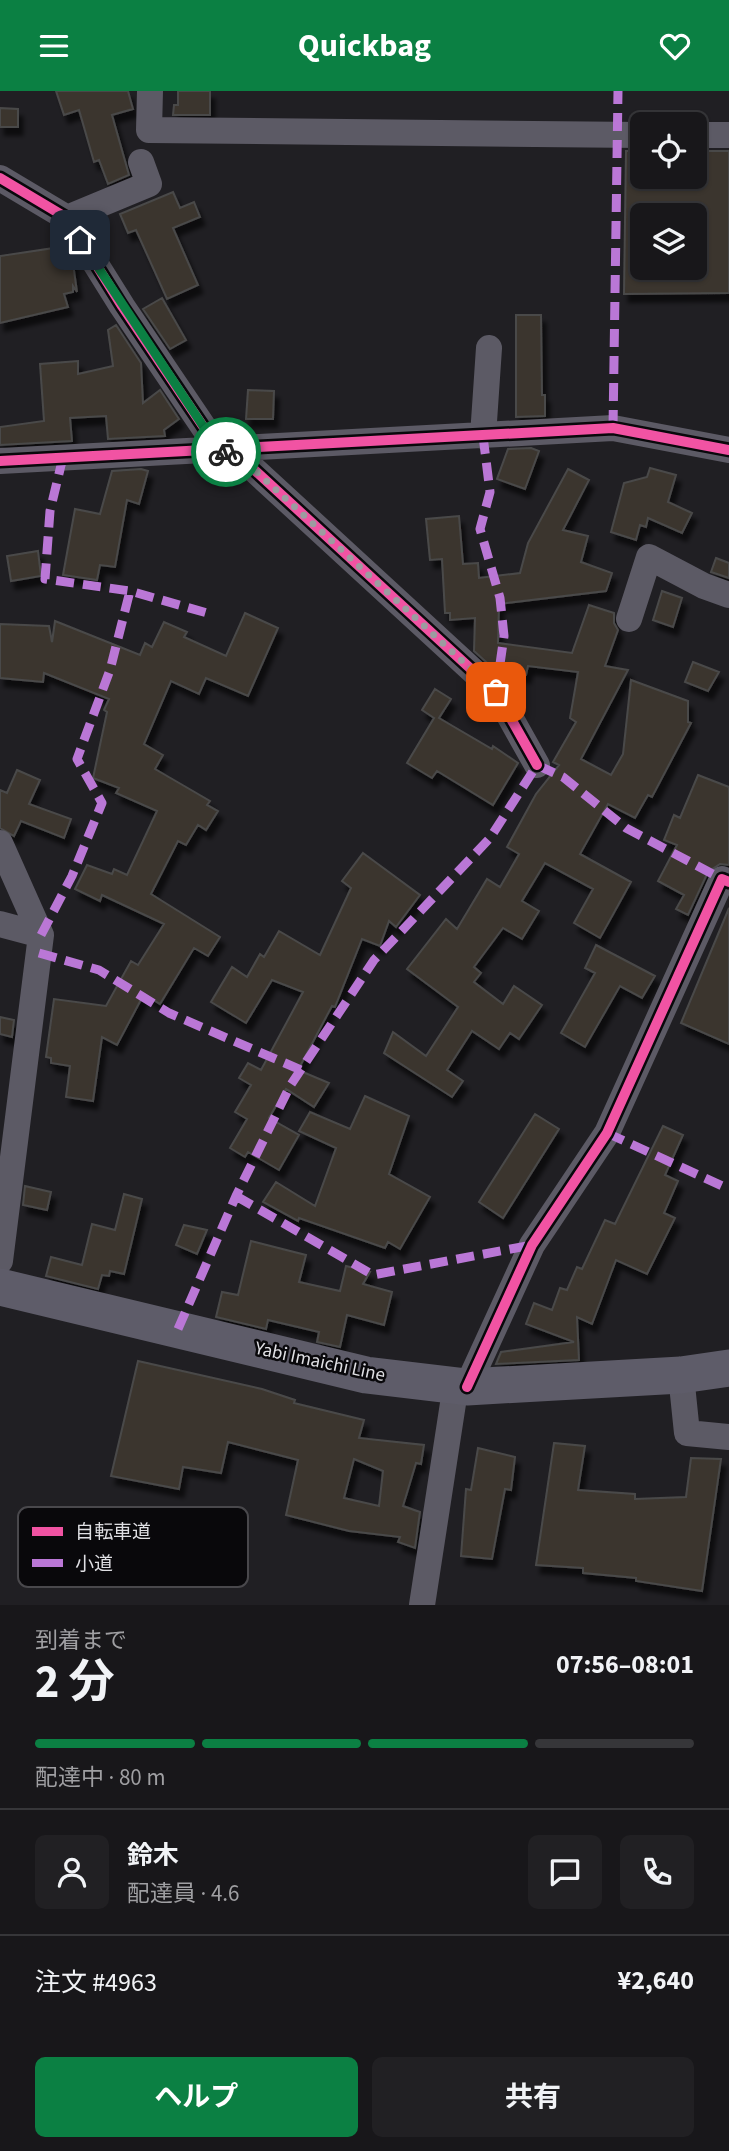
<!DOCTYPE html>
<html lang="ja">
<head>
<meta charset="utf-8">
<style>
  :root { --surface:#18171a; --page:#212023; --text:#f1f3f6; --muted:#9f9fa2; --line:#363639; --accent:#0b8043 }
  body { margin:0; font-family:"Source Sans 3","Noto Sans JP",sans-serif; background:var(--page); color:var(--text); height:100vh; display:flex; flex-direction:column; font-size:26px; white-space:nowrap }
  * { box-sizing:border-box; margin:0 }
  p { font-size:23px; color:var(--muted) }
  .icon { flex:none; width:38px; height:38px; fill:none; stroke:currentColor; stroke-width:2; stroke-linecap:round; stroke-linejoin:round }
  .map { position:relative; height:1514px; overflow:hidden }
  .drawer { display:flex; flex-direction:column; background:var(--surface); flex:1 }
  .drawer>* { flex:none }
  .tools { position:absolute; left:630px; top:21px; display:grid; gap:14px }
  .tools a { display:grid; place-items:center; width:77px; height:77px; border-radius:10px; background:var(--surface); box-shadow:0 2px 5px #0004,0 0 0 2px var(--line); font-size:35px }
  .pin { position:absolute; display:grid; place-items:center; width:60px; height:60px; color:#fff; margin:-30px; border-radius:14px; box-shadow:0 4px 10px #0006 }
  .courier { position:absolute; display:grid; place-items:center; width:70px; height:70px; margin:-35px; border:5px solid #0b8043; border-radius:50%; background:#fff; color:#222; box-shadow:0 2px 9px #0007 }
  .overview em { font-style:normal; font-weight:700 }
  .overview div { display:flex; flex-direction:column-reverse }
  .overview { display:flex; align-items:center; justify-content:space-between; height:119px; padding:0 35px }
  h1 { font-size:46px; font-weight:700; line-height:52px }
  .bar { display:grid; grid-template-columns:repeat(4,1fr); gap:10px 7px; align-content:center; height:84px; padding:0 35px }
  .bar i { height:9px; border-radius:5px; background:var(--line) }
  .bar .current { background:var(--accent) }
  .bar p { grid-column:span 4 }
  .line { display:flex; align-items:center; gap:18px; padding:0 35px; border-top:2px solid var(--line) }
  .line div { flex:1 }
  .round { display:grid; place-items:center; flex:none; width:74px; height:74px; border-radius:10px; background:var(--page) }
  .cta { display:flex; gap:14px; margin-top:auto; padding:14px 35px }
  .cta a { flex:1; height:80px; border-radius:10px; background:var(--accent); color:#fff; font-size:28px; font-weight:700; line-height:80px; text-align:center }
  .cta a+a { background:var(--page); color:var(--text) }
  header { display:flex; justify-content:space-between; align-items:center; height:91px; padding:0 35px; background:var(--accent); color:#fff; font-size:32px; font-weight:700 }
  .map>svg:first-child { display:block }
</style>
</head>
<body>
<header><svg class="icon" aria-label="menu" viewBox="0 0 24 24"><path d="M4 6h16M4 12h16M4 18h16"/></svg>Quickbag<svg class="icon" aria-label="heart" viewBox="0 0 24 24"><path d="M12 20l-8-8c-3-5 5-10 8-4 3-6 11-1 8 4z"/></svg></header>
<div class="map">
<svg width="729" height="1514" viewBox="0 0 729 1514">
  <defs>
    <filter id="shadow"><feDropShadow dx="4.5" dy="8" stdDeviation="2" flood-color="#0009"/></filter>
  </defs>
  <rect width="100%" height="100%" fill="#201f23"/>
  <!-- building -->
  <path fill="#3b362f" stroke="#4a4949" stroke-width="2" fill-rule="evenodd" filter="url(#shadow)" d="M56 0H128L133 18 112 24 129 84 108 93 99 69 94 71 79 19 64 24Z
    M178 0H210V24H173L174 14H178Z
    M0 17 18 18V36H0Z
    M626 60H642V86H695V60H729V202L624 203ZM642 124H695V177H642Z
    M173 101 180 117 194 111 200 126 173 137 198 194 167 208 136 139 128 142 120 123Z
    M54 157 55 162 69 160 72 165 77 201 73 195V201L64 203 68 216 0 232V165Z
    M162 207 186 249 170 258 143 218Z
    M516 224H541L542 304H545V325L516 326Z
    M116 234 141 272 143 312 160 299 179 328 164 339 165 345 108 348 106 325 70 327 72 350 0 354V336L44 330 40 273 78 270V283L113 275 108 239Z
    M248 299 274 300 273 328H246Z
    M531 357 539 360 525 398 497 388 508 358Z
    M650 377 676 384 668 411 692 422 682 442 648 427 646 436 640 434 636 449 611 441 624 392 647 386Z
    M141 378 148 380 139 413 127 409 115 476 100 474 97 489 63 484 75 418 100 423 112 380Z
    M568 378 589 389 563 439 588 445 581 471 612 482 606 500 499 513 498 552 572 562 589 514 614 522V532L618 539 605 575 628 579 581 668 611 684 623 663 631 589 688 610V631L691 632 652 706 648 704 635 727 608 713 580 763 631 791 600 847 574 832 593 798 545 772 522 810 539 820 522 848 503 837 474 876 481 882 474 891 503 913 514 895 542 914 519 948 510 942 499 958 472 940 447 979 463 990 452 1006 384 962 393 941 426 965 458 916 407 878 446 828 457 838 487 788 500 796 519 763 507 756 536 703 559 674 553 671 576 631 570 627 578 581 528 575 526 584 496 580 474 560 475 527 450 529V522H445L442 468 430 469 426 428 459 425 463 473 478 472 479 487 520 482 528 452Z
    M38 460 41 485 11 490 7 465Z
    M716 467 729 472V487L711 481Z
    M662 500 682 507 673 536 653 529Z
    M245 522 278 537 248 605 206 587 199 603 171 590 144 653 163 664 155 678 210 710 207 714 218 720 206 739 198 734 186 754 178 750 151 803 220 846 208 865 194 857 160 913 144 903 117 954 102 946 93 1010 66 1006 70 975 51 972V967L46 966 54 908 106 915 131 870 138 874 164 833 102 804 100 810 75 798 87 774 112 783 114 778 127 784 157 720 116 702 119 697 93 687 107 621 104 619 109 608 44 582 43 591 0 587V533L49 535 52 551 55 530 140 564 145 552 152 556 164 531 187 541 184 546 226 565Z
    M693 571 719 581 708 600 685 591Z
    M435 598 451 608 439 627 492 658 493 655 518 672 493 714 437 680 432 687 407 672 434 627 422 619Z
    M17 679 40 689 29 713 71 728 64 747 21 730 14 745 0 737V699L7 702Z
    M698 684 729 696V774L720 773 708 781 688 824 676 818 684 804 658 790 677 754 664 749 674 724 680 727Z
    M363 762 420 804 396 836 389 830 380 855 362 848 335 916 332 915 298 979 329 992 314 1016 286 998 269 1027 299 1044 279 1079 248 1061 245 1066 230 1057 247 1028 235 1021 251 994 239 987 248 972 261 979 303 901 272 889 246 932 211 911 232 876 247 886 260 863 264 866 279 840 320 864 351 797 342 790Z
    M729 817V953L681 932Z
    M596 854 655 885 642 907 620 895 585 956 561 942 595 882 585 877Z
    M0 926 14 929 12 946 0 943Z
    M365 1005 409 1025 389 1083 430 1106 400 1158 388 1151 385 1157 299 1127 298 1130 263 1111 276 1091 315 1115 336 1057 299 1040 310 1021 350 1038Z
    M535 1023 559 1038 503 1127 479 1111Z
    M663 1035 683 1044 665 1084 678 1090 664 1122 675 1127 647 1183 616 1169 592 1233 577 1226 579 1269 496 1273 501 1261 574 1251 526 1233 534 1212 552 1219 560 1197 567 1199 577 1176 582 1178 605 1129 615 1133Z
    M25 1095 51 1101 47 1119 23 1114Z
    M124 1103 142 1108 124 1183 110 1180 109 1185 102 1184 98 1198 46 1185 51 1166 82 1174 92 1133 115 1139Z
    M184 1134 207 1139 197 1163 176 1154Z
    M251 1150 306 1164 299 1191 340 1200 346 1175 370 1181 363 1193 392 1201 384 1234 347 1224 340 1256 317 1251 319 1241 268 1229 266 1238 216 1226 222 1201 238 1204Z
    M138 1270 262 1298 295 1309 294 1312 364 1329 359 1347 424 1354 421 1373 416 1372 403 1415 420 1421 415 1457 398 1451 400 1446 349 1440 286 1424 298 1369 228 1351 221 1382 183 1376 179 1398 111 1385ZM354 1368 383 1380 379 1415 344 1407Z
    M554 1352 585 1355 578 1399 635 1403V1408L686 1406 691 1367 721 1368 702 1500 636 1490V1487L583 1482V1477L536 1474Z
    M478 1357 515 1366 511 1399 505 1398 492 1468 461 1465 466 1398 471 1399Z"/>
  <g fill="none" stroke-linecap="round" stroke-linejoin="round">
    <!-- minor -->
    <path stroke="#5c5a65" stroke-width="26" d="M150 0 149 39 642 44
      M695 44H729
      M0 87 67 127 122 215 217 356 248 373 496 601 537 674
      M67 127 149 93 141 71
      M483 345 489 257
      M0 370 613 337 729 359
      M629 528 649 466 704 495 729 504
      M0 752 41 844 0 1170
      M0 833 41 844
      M681 1284 687 1342 729 1346
      M467 1296 532 1154 607 1042 722 788 729 791
      M422 1514 456 1293"/>
    <!-- secondary -->
    <path stroke="#5e5c69" stroke-width="37" d="M0 1196 366 1284 467 1296 681 1284 729 1277"/>
    <!-- quiet -->
    <path stroke="#ba77d6" stroke-width="9" stroke-dasharray="18 9" stroke-linecap="butt" d="M613 337 618 0
      M483 345 490 401 480 438 500 507 504 545 496 601
      M63 366 50 420 45 488 130 500 214 524
      M41 844 72 785 102 712 77 668 110 579 130 500
      M39 862 99 879 169 922 301 979
      M607 1042 729 1098
      M236 1105 373 1184 532 1154
      M178 1238 236 1105 290 995 374 869 490 747 537 674 563 686 626 737 722 788"/>
    <!-- cycleway casing -->
    <g stroke="#09080b" stroke-width="15">
      <path id="cycleway" d="M0 87 67 127 122 215 217 356 248 373 496 601 537 674
        M0 370 613 337 729 359
        M467 1296 532 1154 607 1042 722 788 729 791"/>
    </g>
    <!-- cycleway -->
    <use href="#cycleway" stroke="#f153a3" stroke-width="10"/>
  </g>
  <g fill="none" stroke-linecap="round" stroke-linejoin="round">
    <!-- done -->
    <path stroke="#9c9ca0" stroke-width="7" stroke-dasharray="0 12.6" d="M226 361 248 373 496 601"/>
    <!-- route -->
    <path stroke="#0b8043" stroke-width="9" d="M80 149 217 356 226 361"/>
  </g>
  <g text-anchor="middle" dominant-baseline="central" stroke-width="5" stroke-linejoin="round" paint-order="stroke">
    <!-- street labels -->
    <g font-size="19" fill="#dfdfe3" stroke="#09080b">
      <text transform="translate(320 1271) rotate(12)">Yabi Imaichi Line</text>
    </g>
  </g>
  <!-- legend -->
  <rect x="18" y="1416" width="230" height="80" rx="10" fill="#09080b" stroke="#49484c" stroke-width="2"/>
  <rect x="32" y="1436" width="31" height="9" fill="#f153a3"/>
  <rect x="32" y="1468" width="31" height="8" fill="#ba77d6"/>
  <g font-size="19" fill="#dfdfe3">
    <text x="75" y="1447">自転車道</text>
    <text x="75" y="1479">小道</text>
  </g>
</svg>
<div class="tools">
<a><svg class="icon" aria-label="locate" viewBox="0 0 24 24"><circle cx="12" cy="12" r="6"/><path d="M12 2v4M12 18v4M2 12h4M18 12h4"/></svg></a>
<a><svg class="icon" aria-label="layers" viewBox="0 0 24 24"><path d="M12 4l9 5-9 5-9-5zM3 14l9 5 9-5"/></svg></a>
</div>
<div class="pin" style="left:496px;top:601px;background:#ea580c"><svg class="icon" aria-label="bag" viewBox="0 0 24 24"><path d="M5 8h14l-1 12H6zM9 8a3 3 0 0 1 6 0"/></svg></div>
<div class="pin" style="left:80px;top:149px;background:#1f2937"><svg class="icon" aria-label="home" viewBox="0 0 24 24"><path d="M3 11l9-7 9 7M6 9v11h12V9"/></svg></div>
<div class="courier" style="left:226px;top:361px"><svg class="icon" aria-label="bike" viewBox="0 0 24 24"><circle cx="6" cy="16" r="4"/><circle cx="18" cy="16" r="4"/><path d="M6 16l4-8h5l3 8M10 8l3 8H6M13 5h3"/></svg></div>
</div>
<section class="drawer">
<div class="overview"><div><h1>2 分</h1><p>到着まで</p></div><em>07:56–08:01</em></div>
<div class="bar"><i class="current"></i><i class="current"></i><i class="current"></i><i></i><p>配達中 · 80 m</p></div>
<div class="line" style="height:126px"><a class="round"><svg class="icon" aria-label="person" viewBox="0 0 24 24"><circle cx="12" cy="8" r="4"/><path d="M4 21q1-7 8-7t8 7"/></svg></a><div><b>鈴木</b><p>配達員 · 4.6</p></div><a class="round"><svg class="icon" aria-label="chat" viewBox="0 0 24 24"><path d="M4 5h16v11H9l-5 4z"/></svg></a><a class="round"><svg class="icon" aria-label="phone" viewBox="0 0 24 24"><path d="M5 4h4l2 5-3 2q2 4 5 5l2-3 5 2v4C11 20 4 13 5 4z"/></svg></a></div>
<div class="line" style="height:91px"><div>注文 #4963</div><b>¥2,640</b></div>
<div class="cta"><a>ヘルプ</a><a>共有</a></div>
</section>
</body>
</html>
